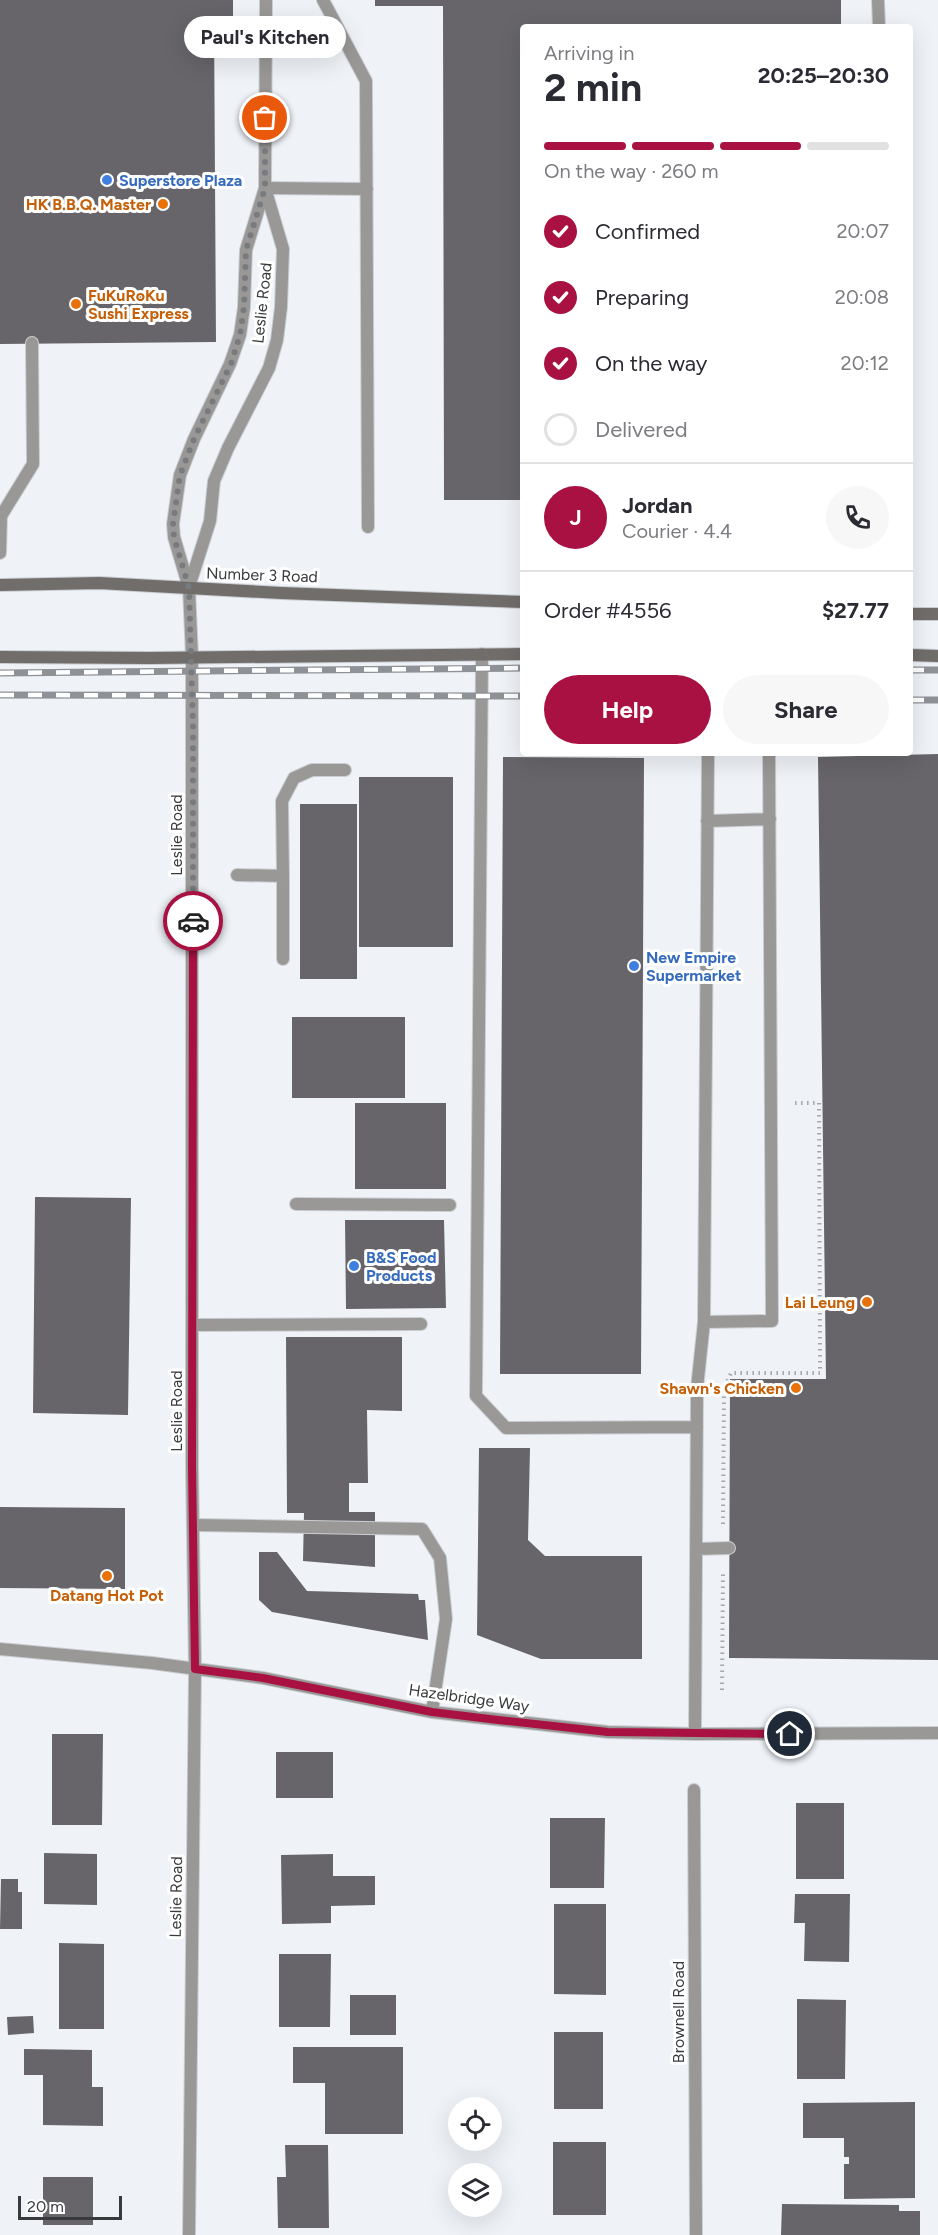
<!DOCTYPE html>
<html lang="en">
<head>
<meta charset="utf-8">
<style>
  :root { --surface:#fff; --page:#f7f7f7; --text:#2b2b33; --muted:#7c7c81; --line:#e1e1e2; --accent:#a81142 }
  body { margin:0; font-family:Figtree,sans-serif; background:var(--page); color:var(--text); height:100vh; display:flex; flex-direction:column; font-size:22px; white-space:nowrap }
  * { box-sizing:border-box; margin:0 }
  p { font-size:20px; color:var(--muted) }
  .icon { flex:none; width:33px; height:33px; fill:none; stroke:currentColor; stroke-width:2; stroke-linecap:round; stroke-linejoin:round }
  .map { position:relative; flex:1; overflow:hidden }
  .panel { position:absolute; left:520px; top:24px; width:393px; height:732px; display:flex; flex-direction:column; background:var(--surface); border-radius:6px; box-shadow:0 6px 24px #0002 }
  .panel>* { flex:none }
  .tools { position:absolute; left:448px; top:2097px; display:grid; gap:12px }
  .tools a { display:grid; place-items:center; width:54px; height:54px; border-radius:50%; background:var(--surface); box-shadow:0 6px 24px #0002; font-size:30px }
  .scale { position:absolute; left:18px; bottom:15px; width:104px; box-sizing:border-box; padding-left:6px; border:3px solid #383a3c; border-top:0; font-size:16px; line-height:21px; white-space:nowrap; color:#383a3c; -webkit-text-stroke:4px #fff; paint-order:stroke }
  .pin { position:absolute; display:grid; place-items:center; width:51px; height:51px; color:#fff; margin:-26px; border:3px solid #fff; border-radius:50%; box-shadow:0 2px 6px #0007 }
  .courier { position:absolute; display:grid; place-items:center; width:60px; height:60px; margin:-30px; border:4px solid #a81142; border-radius:50%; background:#fff; color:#222; box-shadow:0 2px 8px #0007 }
  .bubble { position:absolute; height:42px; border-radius:21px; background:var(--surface); box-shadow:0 6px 24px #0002; font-size:20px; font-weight:700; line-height:42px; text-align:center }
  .head em { font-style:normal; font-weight:700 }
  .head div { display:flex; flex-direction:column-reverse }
  .head { display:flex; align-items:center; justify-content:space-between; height:102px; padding:0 24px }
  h1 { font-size:39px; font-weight:700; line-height:45px }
  .bar { display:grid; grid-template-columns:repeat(4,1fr); gap:9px 6px; align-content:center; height:72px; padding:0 24px }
  .bar i { height:8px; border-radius:4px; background:var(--line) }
  .bar .active { background:var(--accent) }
  .bar p { grid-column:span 4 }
  .line { display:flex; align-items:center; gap:15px; padding:0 24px; border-top:2px solid var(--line) }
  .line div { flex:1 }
  .round { display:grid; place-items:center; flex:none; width:63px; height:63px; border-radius:32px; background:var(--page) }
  ol { padding:0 24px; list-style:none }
  li { display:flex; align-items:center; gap:18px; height:66px }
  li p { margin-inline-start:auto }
  li .icon { padding:6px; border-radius:50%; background:var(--accent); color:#fff; stroke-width:4 }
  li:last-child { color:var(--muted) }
  li i { width:33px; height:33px; border:3px solid var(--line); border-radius:50% }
  .action { display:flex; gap:12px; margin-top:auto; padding:12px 24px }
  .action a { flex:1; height:69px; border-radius:36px; background:var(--accent); color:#fff; font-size:24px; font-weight:700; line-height:69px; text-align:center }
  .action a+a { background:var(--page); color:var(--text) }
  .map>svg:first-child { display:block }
</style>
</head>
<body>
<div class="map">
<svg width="938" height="2235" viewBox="0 0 938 2235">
  <rect width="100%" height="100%" fill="#eff3f8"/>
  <!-- building -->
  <path fill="#67656a" d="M0 0H233V17H214L216 342 0 344Z
    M375 0H841V27H524V500H444L443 6H375Z
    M938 754V1660L729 1658 730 1379H826L818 757Z
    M503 757 644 758 641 1374H500Z
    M359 777H453V947H359Z
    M300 804H357V979H300Z
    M292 1017H405V1098H292Z
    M355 1103H446V1189H355Z
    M35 1197 131 1198 128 1415 33 1413Z
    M345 1220H444L446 1308 346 1309Z
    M286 1337H402V1411L367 1410 368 1483H349V1512H375V1567L303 1561 304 1513H287Z
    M479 1448H530L528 1540 545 1556H642V1659H541L477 1635Z
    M0 1507 125 1508V1589L0 1588Z
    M259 1552H277L307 1591 418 1594 419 1600H425L428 1640 272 1612 259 1600Z
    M52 1734H103L102 1825H52Z
    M276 1752H333V1798H276Z
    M796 1803H844V1879H796Z
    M550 1818H605L604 1888H550Z
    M44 1853 97 1854V1905L44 1904Z
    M333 1854V1876H375V1905L331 1906V1923L282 1924 281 1855Z
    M1 1879H18V1892H22V1929H0Z
    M795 1894H850L849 1962 804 1961 805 1923H794Z
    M554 1904H606V1995L554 1994Z
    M59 1943 104 1944V2029H59Z
    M279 1954H331L330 2027H279Z
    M350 1995H396V2035H350Z
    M797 1999 846 2000 845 2079H797Z
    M33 2016 34 2033 8 2035 7 2017Z
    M554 2032H603V2109H554Z
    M293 2047H403V2134H325V2083H293Z
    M24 2049 92 2050V2087H103V2126L43 2125V2075H24Z
    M915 2102V2198L844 2199V2164H849V2157H844V2138H803V2103Z
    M553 2142H606V2215H553Z
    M285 2145H328L329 2228H278L277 2177H286Z
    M43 2177H93V2225H43Z
    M782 2204 899 2205V2211H920V2235H781Z"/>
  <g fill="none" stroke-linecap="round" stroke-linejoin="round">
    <!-- service casing -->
    <g stroke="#caced2" stroke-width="14">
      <path id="service" d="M323 0 366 81 368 527
        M878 0 879 27
        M265 188 367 189
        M0 553 1 516 33 464 32 343
        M482 654 476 1396 506 1428 697 1427
        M707 821 770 819
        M237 875 283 876 282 801 294 778 312 770H345
        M283 876V959
        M296 1204 450 1205
        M704 1322 772 1321 769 753
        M192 1325 421 1324
        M194 1525 422 1529 440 1558 446 1619 432 1712
        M696 1549 729 1548
        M695 1734 697 1388 704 1322 708 753"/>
    </g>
    <!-- minor casing -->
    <g stroke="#caced2" stroke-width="14">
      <path id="minor" d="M694 1790 696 2235
        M189 2235 195 1669"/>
    </g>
    <!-- tertiary casing -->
    <g stroke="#caced2" stroke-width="14">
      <path id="tertiary" d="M189 587 210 521 214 481 228 448 269 368 277 340 281 307 283 249 265 188
        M0 1649 152 1663 263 1678 432 1712 608 1732 695 1734 938 1733
        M195 1669 192 1466V657L189 588 174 537 173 524 180 475 194 439 230 364 240 335 244 307 246 250 265 188 266 0"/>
    </g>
    <!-- secondary casing -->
    <g stroke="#caced2" stroke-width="14">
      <path id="secondary" d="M0 585 99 583 281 593 524 602
        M910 614H938
        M910 655 938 656
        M0 657 150 658 524 654"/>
    </g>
    <!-- path -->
    <path stroke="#a4a8ab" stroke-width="4" stroke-dasharray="1.5 4.5" stroke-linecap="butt" d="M723 1524 724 1388 731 1373H820L819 1103H793
      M722 1690 723 1571"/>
    <!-- service -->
    <use href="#service" stroke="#9a9896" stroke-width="12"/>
    <!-- minor -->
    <use href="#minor" stroke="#9a9896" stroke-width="12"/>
    <!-- tertiary -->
    <use href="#tertiary" stroke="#9a9896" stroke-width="12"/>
    <!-- secondary -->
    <use href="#secondary" stroke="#706d6b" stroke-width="12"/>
    <!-- rail casing -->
    <g stroke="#8e9195" stroke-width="7">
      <path id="rail" d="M910 670H938
        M0 673 524 668
        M0 695 524 696
        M910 700H938"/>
    </g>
    <!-- rail -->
    <use href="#rail" stroke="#fff" stroke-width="4.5" stroke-dasharray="14" stroke-linecap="butt"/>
  </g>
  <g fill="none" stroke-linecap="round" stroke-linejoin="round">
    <!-- done -->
    <path stroke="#787b7e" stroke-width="6" stroke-dasharray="0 10.8" d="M193 921V727L189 588 174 537 173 524 180 475 194 439 231 364 240 335 244 307 246 250 265 188V118"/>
    <!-- route -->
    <path stroke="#a81142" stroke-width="8" d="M193 921 192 1466 195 1669 263 1678 432 1712 498 1720 608 1732 790 1734"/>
  </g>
  <!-- markers -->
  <g fill="#3f7fe0" stroke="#fff" stroke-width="2">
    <circle cx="107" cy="180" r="6"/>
    <circle cx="634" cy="966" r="6"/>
    <circle cx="354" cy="1266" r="6"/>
  </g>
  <g fill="#e8710a" stroke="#fff" stroke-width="2">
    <circle cx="163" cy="204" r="6"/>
    <circle cx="76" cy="304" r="6"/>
    <circle cx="867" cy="1302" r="6"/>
    <circle cx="796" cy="1388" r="6"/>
    <circle cx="107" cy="1576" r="6"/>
  </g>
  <g text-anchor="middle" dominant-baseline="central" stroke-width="6" stroke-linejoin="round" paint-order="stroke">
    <!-- shop labels -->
    <g font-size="16" font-weight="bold" fill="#366cbe" stroke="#fff" text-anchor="start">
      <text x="119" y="180">Superstore Plaza</text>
      <text x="646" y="957">New Empire<tspan x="646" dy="18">Supermarket</tspan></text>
      <text x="366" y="1257">B&amp;S Food<tspan x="366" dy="18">Products</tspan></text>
    </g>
    <!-- food labels -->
    <g font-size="16" font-weight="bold" fill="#c56008" stroke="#fff" text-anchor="end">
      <text x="151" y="204">HK B.B.Q. Master</text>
      <text x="88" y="295" text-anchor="start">FuKuRoKu<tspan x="88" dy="18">Sushi Express</tspan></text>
      <text x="855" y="1302">Lai Leung</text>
      <text x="784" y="1388">Shawn's Chicken</text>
      <text x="107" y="1595" text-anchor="middle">Datang Hot Pot</text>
    </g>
    <!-- street labels -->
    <g font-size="16" fill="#383a3c" stroke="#fff">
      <text transform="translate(262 303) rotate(-84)">Leslie Road</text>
      <text transform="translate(262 575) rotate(2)">Number 3 Road</text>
      <text transform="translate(176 835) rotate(-90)">Leslie Road</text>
      <text transform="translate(176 1411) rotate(-90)">Leslie Road</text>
      <text transform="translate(469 1698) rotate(8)">Hazelbridge Way</text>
      <text transform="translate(176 1897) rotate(-89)">Leslie Road</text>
      <text transform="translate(678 2012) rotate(-90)">Brownell Road</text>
    </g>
  </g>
</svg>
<div class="tools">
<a><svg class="icon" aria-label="locate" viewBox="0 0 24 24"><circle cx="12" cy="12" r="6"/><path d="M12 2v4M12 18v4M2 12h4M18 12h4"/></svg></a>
<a><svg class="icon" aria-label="layers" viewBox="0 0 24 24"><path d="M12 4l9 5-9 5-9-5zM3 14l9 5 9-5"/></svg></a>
</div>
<div class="scale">20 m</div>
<div class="pin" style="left:265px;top:118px;background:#ea580c"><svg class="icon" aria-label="bag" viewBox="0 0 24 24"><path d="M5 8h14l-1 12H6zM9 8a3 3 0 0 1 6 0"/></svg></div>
<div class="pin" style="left:790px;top:1734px;background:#1f2937"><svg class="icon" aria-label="home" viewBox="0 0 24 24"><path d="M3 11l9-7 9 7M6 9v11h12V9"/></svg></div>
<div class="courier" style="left:193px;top:921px"><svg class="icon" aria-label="car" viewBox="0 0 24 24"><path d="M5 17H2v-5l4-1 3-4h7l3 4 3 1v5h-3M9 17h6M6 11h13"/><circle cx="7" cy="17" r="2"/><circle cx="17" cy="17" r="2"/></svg></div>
<div class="bubble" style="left:184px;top:16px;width:162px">Paul's Kitchen</div>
<section class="panel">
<div class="head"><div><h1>2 min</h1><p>Arriving in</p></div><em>20:25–20:30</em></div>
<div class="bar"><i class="active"></i><i class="active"></i><i class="active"></i><i></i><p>On the way · 260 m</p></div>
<ol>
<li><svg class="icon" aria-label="check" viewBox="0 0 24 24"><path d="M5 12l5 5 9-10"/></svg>Confirmed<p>20:07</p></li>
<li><svg class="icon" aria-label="check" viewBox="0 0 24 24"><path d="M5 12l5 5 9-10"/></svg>Preparing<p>20:08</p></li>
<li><svg class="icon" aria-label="check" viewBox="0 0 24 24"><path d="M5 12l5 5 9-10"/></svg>On the way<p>20:12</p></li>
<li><i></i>Delivered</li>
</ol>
<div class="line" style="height:108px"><b class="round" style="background:var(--accent);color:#fff">J</b><div><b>Jordan</b><p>Courier · 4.4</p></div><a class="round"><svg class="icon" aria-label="phone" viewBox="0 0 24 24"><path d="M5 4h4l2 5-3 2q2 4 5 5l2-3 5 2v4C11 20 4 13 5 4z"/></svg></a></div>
<div class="line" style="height:78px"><div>Order #4556</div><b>$27.77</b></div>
<div class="action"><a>Help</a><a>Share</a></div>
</section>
</div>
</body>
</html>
